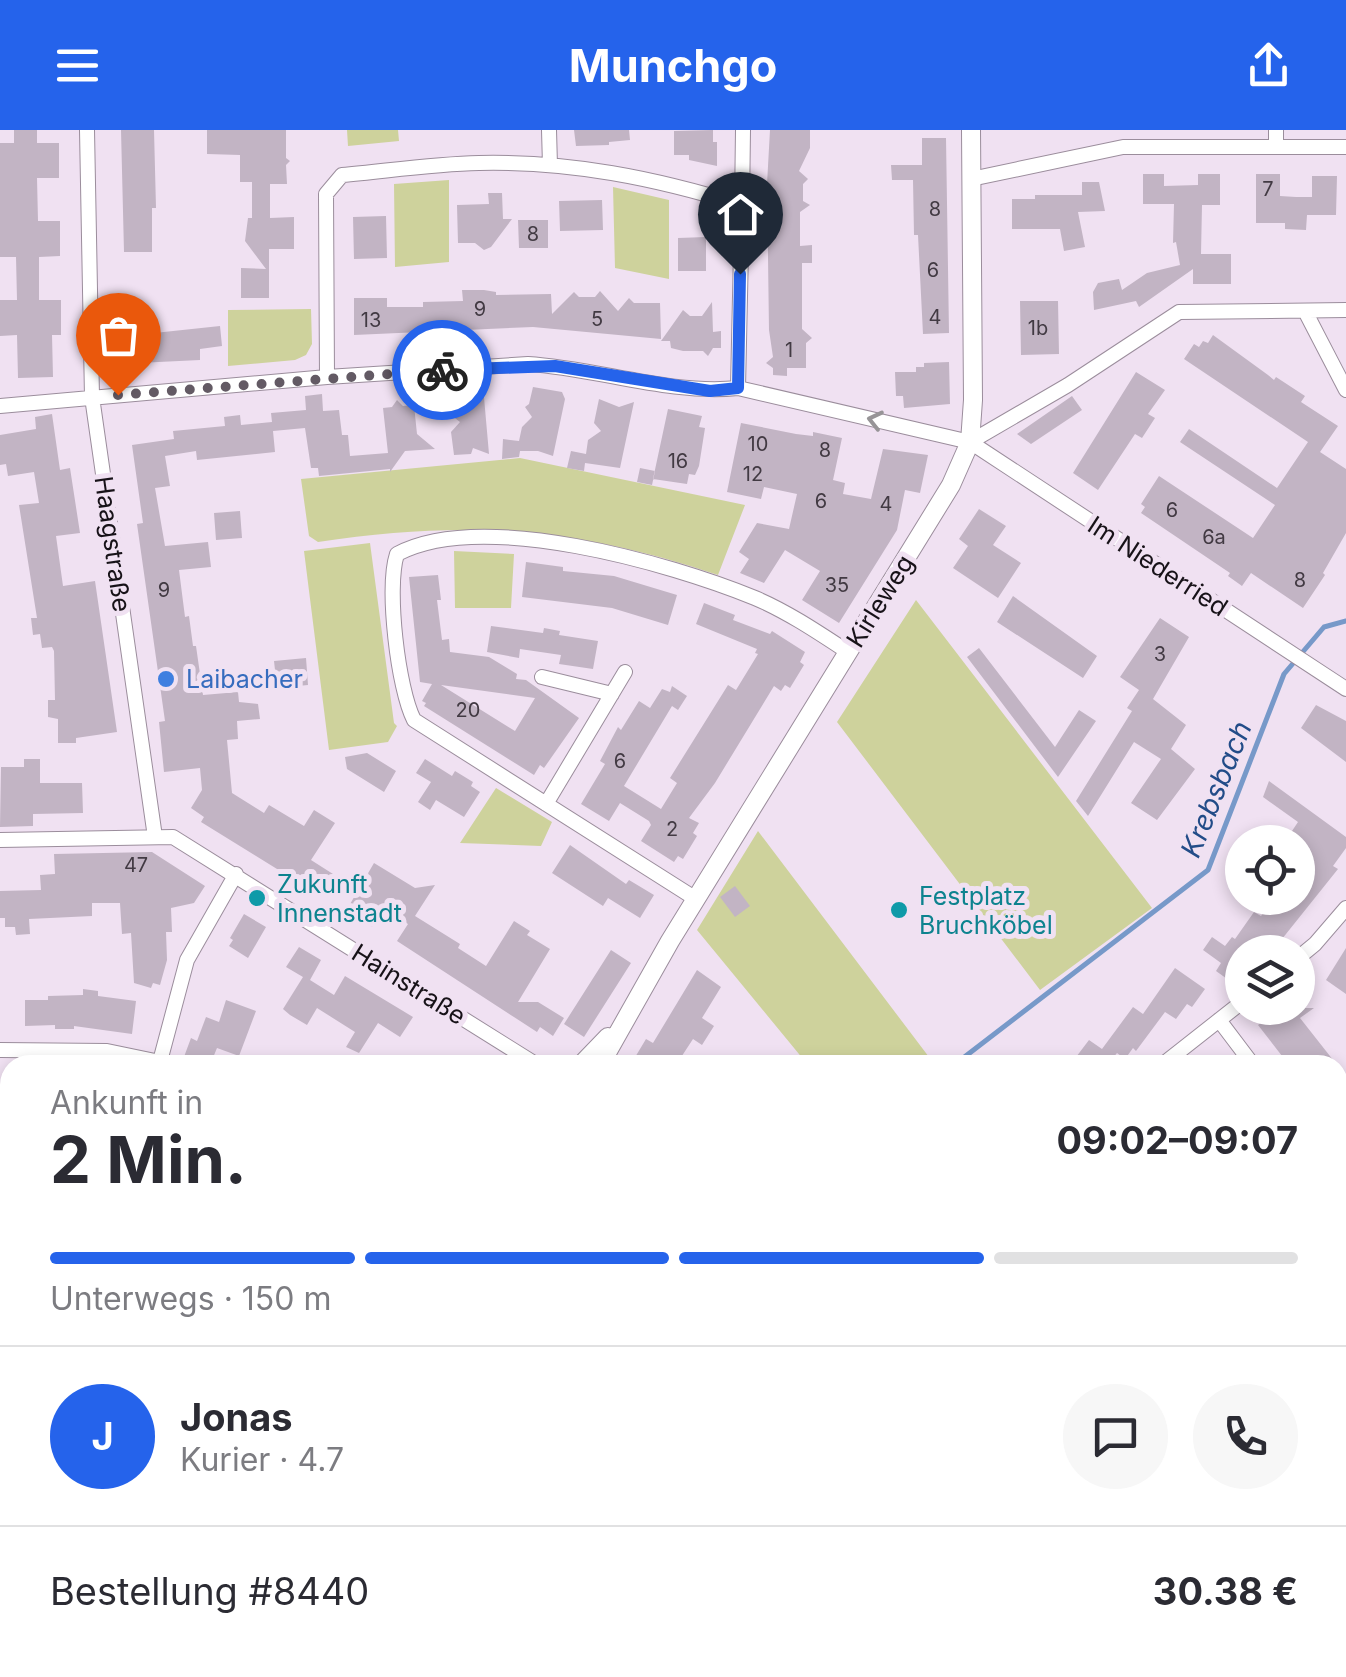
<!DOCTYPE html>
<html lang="de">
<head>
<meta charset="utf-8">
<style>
  :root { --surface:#fff; --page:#f7f7f7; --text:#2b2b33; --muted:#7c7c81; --line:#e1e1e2; --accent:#2563eb }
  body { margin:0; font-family:Inter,sans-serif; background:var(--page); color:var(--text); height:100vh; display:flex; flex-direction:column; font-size:38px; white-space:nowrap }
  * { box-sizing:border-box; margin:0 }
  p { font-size:32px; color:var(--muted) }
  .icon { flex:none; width:55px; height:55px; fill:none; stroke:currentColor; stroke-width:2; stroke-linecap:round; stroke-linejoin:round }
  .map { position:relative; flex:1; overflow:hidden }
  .drawer { position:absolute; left:0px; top:925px; width:1348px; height:622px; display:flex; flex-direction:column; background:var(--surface); border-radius:30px 30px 0 0; box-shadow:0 5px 15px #0003 }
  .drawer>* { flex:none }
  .controls { position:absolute; left:1225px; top:695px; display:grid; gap:20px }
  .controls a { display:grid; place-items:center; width:90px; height:90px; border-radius:50%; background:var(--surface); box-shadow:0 5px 15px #0003; font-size:50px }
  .pin { position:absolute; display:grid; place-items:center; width:85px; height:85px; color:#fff; margin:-102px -42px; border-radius:50% 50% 50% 0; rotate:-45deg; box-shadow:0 0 10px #0007 }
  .pin .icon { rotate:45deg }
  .courier { position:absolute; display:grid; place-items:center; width:100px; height:100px; margin:-50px; border:8px solid #2563eb; border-radius:50%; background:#fff; color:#222; box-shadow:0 2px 12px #0007 }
  .headline em { font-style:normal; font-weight:700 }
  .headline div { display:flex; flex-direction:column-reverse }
  .headline { display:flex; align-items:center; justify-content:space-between; height:170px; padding:0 50px }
  h1 { font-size:65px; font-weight:700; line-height:75px }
  .bar { display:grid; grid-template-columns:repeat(4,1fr); gap:15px 10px; align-content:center; height:120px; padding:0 50px }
  .bar i { height:12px; border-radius:8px; background:var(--line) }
  .bar .on { background:var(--accent) }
  .bar p { grid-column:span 4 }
  .line { display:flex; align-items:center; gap:25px; padding:0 50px; border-top:2px solid var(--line) }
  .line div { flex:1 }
  .round { display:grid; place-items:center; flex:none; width:105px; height:105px; border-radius:52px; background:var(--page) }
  header { display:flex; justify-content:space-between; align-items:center; height:130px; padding:0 50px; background:var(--accent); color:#fff; font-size:45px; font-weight:700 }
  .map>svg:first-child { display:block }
</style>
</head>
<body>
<header><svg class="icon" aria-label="menu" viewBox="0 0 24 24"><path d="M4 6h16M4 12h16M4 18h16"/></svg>Munchgo<svg class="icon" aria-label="share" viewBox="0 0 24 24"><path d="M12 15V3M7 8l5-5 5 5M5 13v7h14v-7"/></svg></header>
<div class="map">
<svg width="1346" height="1547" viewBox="0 0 1346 1547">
  <rect width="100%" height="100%" fill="#f0e1f2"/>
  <!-- green -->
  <path fill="#ced29c" d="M347 0H398L399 11 348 16Z
    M449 50V132L395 137 394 54Z
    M613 57 669 70V149L615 138Z
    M311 179 312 214 306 225 295 230 228 236V180Z
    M520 328 745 375 718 445C577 397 466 390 318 412L309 406 301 349Z
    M370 413 394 593 397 596 388 612 329 620 304 421Z
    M454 421 514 424 511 478H455Z
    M916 470 1152 778 1040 860 837 592Z
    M496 658 552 692 541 716 460 713Z
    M758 701 935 935H808L697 800Z
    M1103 1538H1258L1253 1547H1126Z"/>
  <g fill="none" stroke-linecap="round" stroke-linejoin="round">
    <!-- stream -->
    <path stroke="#7799c9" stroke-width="5" d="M954 935 1208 740 1284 544 1324 497 1346 491"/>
  </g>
  <!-- building -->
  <path fill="#c2b4c4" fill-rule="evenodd" d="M14 0H37V13H59V48H37L38 91H60V126L39 127V170H61V205H52L53 247 18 248 17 205 0 206V170H17L16 127H0V13H14Z
    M121 0H154L156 78H152V122H124Z
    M207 0H286V28L290 31 286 35 287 54H270V88L294 87V119H269V168H241V138L266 139 245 111 248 88H252V52H240V25L207 24Z
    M574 0H629L630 10 609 12V15L576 16Z
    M713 0V12H717V36L689 30V25H674V1Z
    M770 0H810V18L799 41 808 49 803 54V71L810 75 800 82V116L812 115V133H802V199L812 208 806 213V238H787V246L773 245V238L766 233 773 227 769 200 767 54Z
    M922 8H946L949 203 923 204 918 105H914L913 50H892L891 35H922Z
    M1143 44H1164V56L1198 55V44H1220V75H1202L1201 124H1231V154H1193V139L1139 177 1136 171 1094 180 1093 162 1098 153 1119 149 1122 160 1147 143 1180 135 1176 112 1173 113 1174 74H1143Z
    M1256 44H1280V66L1296 67H1312V46H1337L1336 85H1307L1306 100 1285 99V93H1256Z
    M1082 52H1099L1105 81 1078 82 1085 117 1064 121 1060 99H1012V69H1035V65H1082Z
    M488 63H502L503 89H512L491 117 484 120 475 113H458L457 75 489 74Z
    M602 70 603 100 560 101 559 71Z
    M386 86 387 128 354 129 353 87Z
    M518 90H548V118H519Z
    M706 107V141H678V108Z
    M462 160H484L496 162V165L551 164 552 184 574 162 579 167H595L600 161 618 181 629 168 634 173H660L661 209 533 197 354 205V168H387V177H423V172L463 171Z
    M1020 171H1058L1059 224 1021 225Z
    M712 172 713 202 721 201V218H713L708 226 703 221H683L671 218 670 211H661L683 180 690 186H702Z
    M143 184 145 204 220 196 222 216 200 219V230L117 234 113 186Z
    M1213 205 1268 245 1274 250 1276 247 1305 266 1301 272 1338 296 1320 322 1346 339V403L1323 443 1325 445 1303 478 1251 443 1242 456 1228 446 1230 443 1141 383 1145 377 1141 374 1159 346 1253 408 1275 375 1180 312 1189 299 1277 358 1308 312 1184 229 1194 214 1199 217 1203 211 1208 213Z
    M949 232 950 274 904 278 903 266H896L895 242H916V237H924V233Z
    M1136 242 1165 260 1148 284 1155 288 1142 308 1135 304 1098 360 1073 343Z
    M483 256 489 324 473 318 471 324 454 325 451 302 460 292 451 285 449 261Z
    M533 257 562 262 565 269 553 326 538 321H520L519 327 502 329 503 309 519 311 522 297 532 287 525 277 529 274Z
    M322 264 323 281 339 280 342 305H348L350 326 388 323 383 278 392 277 397 270 403 276 414 275 417 304 435 319 405 321 390 342V339L319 346 318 338H311L305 298 273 301 275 322 197 330 196 321 165 326 170 356 155 358 165 416 208 412 211 437 179 440 185 487 189 486 193 516H196L203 565 238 562 239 572 258 574 260 589 237 591 238 609 227 610 232 663 264 683 269 675 304 696 314 680 335 693 311 730 333 744 319 765 201 692 204 687 191 678 202 660 200 638 164 642 159 592 165 591 137 394 143 393 132 315 174 309 173 301 225 296 224 287 240 285 241 295 272 292 271 283 306 280 305 266Z
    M1072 266 1082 280 1031 314 1017 304Z
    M599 269 619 277 634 272 620 338 585 333 584 341 567 338 571 321 586 324 588 310 601 301 594 293Z
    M668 279 702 286 699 297 705 298 699 336 695 345 689 344 687 354 653 349Z
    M52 284 60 340 70 338 80 403 56 406 63 456 95 451 117 602 76 608V613H58V589L48 587V570H55L54 521 52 517 42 518 40 504 33 505 31 488H37L19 375 39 373 34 342 8 346 6 334 0 335V305L36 299 35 287Z
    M741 293 796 304 813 306V302L842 308 833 350 845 353 843 364 871 369 883 319 928 325 920 363 905 360 897 400 839 493 802 470 820 441 785 420 764 453 740 443 749 429 739 422 757 393 789 399 797 364 764 357 761 369 727 362Z
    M640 338 655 341 652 355 637 352Z
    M979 379 1006 396 993 415 1021 433 998 468 953 438 968 416 959 409Z
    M240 381 242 408 216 410 214 383Z
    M526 432 563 437V441L614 446 677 465 668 495 612 478 522 467Z
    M438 445 441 470H437L442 510 449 509 450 522 489 527 517 544 516 549 526 550 579 588 544 638 540 635 534 645 424 576 426 573 422 571 432 554 420 552 409 447ZM441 555 535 568 515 601Z
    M1013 466 1097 526 1083 548 997 492Z
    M704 473 735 485 733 490 770 504 772 501 805 522 800 532 804 535 790 558 785 555 781 561 774 556 715 653 689 688 699 693 693 703 697 706 683 729 678 726 674 732 641 711 651 695 649 691 620 673 609 691 581 674 605 634 600 631 618 597 621 600 639 571 650 578 662 559 670 562 672 556 687 566 678 580 672 576 624 656 661 679 677 653 670 648 728 555 736 560 758 524 755 523 757 519 696 494Z
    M1160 488 1189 507 1153 569 1186 595 1171 619 1195 639 1157 690 1131 673 1161 629 1134 612 1088 686 1076 671 1132 581 1127 578 1139 560 1120 547Z
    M491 496 543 503 544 498 560 501 559 505 598 511 593 539 559 534 561 525 520 519 519 528 487 522Z
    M979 518 1055 617 1079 580 1096 591 1058 647 967 527Z
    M306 528 308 555 277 558 274 531Z
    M1316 575 1346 591V632L1301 598Z
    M367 623 396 641 384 662 347 639 345 627Z
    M24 629H40V653H82L83 683 33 684V696L0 697 1 637H24Z
    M425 629 452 646 455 641 473 652 471 656 480 662 464 687 436 670 430 680 418 672 431 652 416 643Z
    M1269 651 1346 707V718L1333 736 1338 739 1282 809 1278 806 1267 818 1259 813 1252 822H1242V833L1230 851 1216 841 1221 833 1203 820 1212 807 1225 816 1232 807 1235 809 1254 782 1261 786 1275 768H1298V736L1310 719 1290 704 1298 692 1263 667Z
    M570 715 626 754 629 750 654 765 640 788 608 768 603 776 552 743Z
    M152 722 205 756 194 773 171 778 172 802H166L167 830 160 855 153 853 151 858 134 853 131 803 122 804 120 773H92V786L29 789 30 804 16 805 15 797H5V788H0V761L41 760 40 745 55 744 54 724Z
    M374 733 415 758 435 755 415 786 460 814 458 818 486 836 514 791 530 801 527 805 550 819 518 872H538L564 888 553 906 540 897 537 902 397 811 408 794 384 779 372 797 346 781Z
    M735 756 750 776 735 787 720 767Z
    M244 784 266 797 248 828 229 816 233 810 230 808Z
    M299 817 321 830 310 850 334 865 345 846 413 887 400 907 378 893 359 923 346 917 355 902 317 878 307 895 290 885 283 879 303 847 286 837Z
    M1346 818V864L1326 850Z
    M611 820 631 833 584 907 564 894Z
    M1175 838 1205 859 1192 877 1187 874 1176 889 1165 882 1136 921 1133 918 1125 929 1117 923 1113 928 1123 935H1070L1089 910 1102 919 1133 877 1143 884Z
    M697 840 721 857 702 888 714 896 702 915 693 909 676 935H669L657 927 652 935 634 929 646 909 653 913Z
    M83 859 98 861V866L136 871 132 904 74 896V899H55V895L25 896V870H48V866L83 865Z
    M226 870 256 881 239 926 217 918 210 935H181L191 908 197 911 206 887 219 892Z
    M1280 878H1314L1300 888 1337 935H1289L1258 895Z"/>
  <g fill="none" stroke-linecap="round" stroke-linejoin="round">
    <!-- minor casing -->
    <g stroke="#9b8d9c" stroke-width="16">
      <path id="minor" d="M87 0 92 267 155 707
        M549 0 550 35
        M1276 0V16
        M971 49 1123 17H1346
        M742 75 743 0
        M1305 181 1346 260
        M327 247 326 64 342 45C387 41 433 34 479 33 570 31 655 48 742 75L738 258
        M0 276 327 247 528 234C597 238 668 265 738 258L970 312 1346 559
        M970 312 1068 255 1179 182 1346 180
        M542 547 612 564
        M546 674 625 542
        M0 710 173 707 537 935
        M696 769 414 590C398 559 386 458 397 424 482 379 669 433 755 468 788 482 819 503 848 522
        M1298 828 1315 814 1346 778
        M1219 890 1253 935
        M0 920 107 921 160 932
        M159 935 187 830 236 744
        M1162 935 1242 872
        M0 1123H10
        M1338 1298 1346 1288
        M1338 1430 1346 1439
        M0 1526 10 1529
        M39 1538 50 1541
        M588 1547 590 1538
        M1339 1547 1346 1537"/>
    </g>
    <!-- tertiary casing -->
    <g stroke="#9b8d9c" stroke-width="20">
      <path id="tertiary" d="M581 935 608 907
        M600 935 670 811 951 355 970 312 973 270 971 0"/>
    </g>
    <!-- secondary casing -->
    <g stroke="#9b8d9c" stroke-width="22">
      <path id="secondary" d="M0 1391 10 1394
        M620 1538 648 1547"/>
    </g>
    <!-- minor -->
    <use href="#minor" stroke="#fff" stroke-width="14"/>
    <!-- tertiary -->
    <use href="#tertiary" stroke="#fff" stroke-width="18"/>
    <!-- secondary -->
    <use href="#secondary" stroke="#fff" stroke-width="20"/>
  </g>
  <!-- one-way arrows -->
  <defs><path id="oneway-chevron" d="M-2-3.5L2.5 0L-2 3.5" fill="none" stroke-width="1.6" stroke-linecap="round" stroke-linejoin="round" transform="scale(2.5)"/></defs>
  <use stroke="#979497" href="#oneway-chevron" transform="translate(875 290) rotate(-167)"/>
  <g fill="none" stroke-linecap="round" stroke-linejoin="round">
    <!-- done -->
    <path stroke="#635a64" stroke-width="10" stroke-dasharray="0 18" d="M118 265 442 240"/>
    <!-- route -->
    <path stroke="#2563eb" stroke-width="12" d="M442 240 555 236 710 261 738 258 740 144"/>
  </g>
  <!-- markers -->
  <circle fill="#3f7fe0" stroke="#f0e1f2" stroke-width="4" cx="166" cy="549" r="10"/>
  <g fill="#0f9aa8" stroke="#f0e1f2" stroke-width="4">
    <circle cx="257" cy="768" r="10"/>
    <circle cx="899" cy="780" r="10"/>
  </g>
  <g text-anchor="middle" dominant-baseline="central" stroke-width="10" stroke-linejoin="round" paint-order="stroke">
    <!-- number labels -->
    <g font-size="20" fill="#423a43">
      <text x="1268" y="59">7</text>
      <text x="935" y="79">8</text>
      <text x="533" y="104">8</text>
      <text x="933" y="140">6</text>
      <text x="480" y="179">9</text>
      <text x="935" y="187">4</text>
      <text x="597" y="189">5</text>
      <text x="371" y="190">13</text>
      <text x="1038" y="198">1b</text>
      <text x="789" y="220">1</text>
      <text x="758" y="314">10</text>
      <text x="825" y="320">8</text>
      <text x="678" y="331">16</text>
      <text x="753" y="344">12</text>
      <text x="821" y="371">6</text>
      <text x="886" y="374">4</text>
      <text x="1172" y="380">6</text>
      <text x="1214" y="407">6a</text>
      <text x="1300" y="450">8</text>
      <text x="837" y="455">35</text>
      <text x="164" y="460">9</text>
      <text x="1160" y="524">3</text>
      <text x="468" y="580">20</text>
      <text x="620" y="631">6</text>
      <text x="672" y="699">2</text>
      <text x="136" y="735">47</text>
    </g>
    <!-- street labels -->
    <g font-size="25" fill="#171218" stroke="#f0e1f2">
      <text transform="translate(113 414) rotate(82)">Haagstraße</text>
      <text transform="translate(1158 436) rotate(33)">Im Niederried</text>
      <text transform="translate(880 471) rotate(-58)">Kirleweg</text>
      <text transform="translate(409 854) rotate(32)">Hainstraße</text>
    </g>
    <!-- shop labels -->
    <g font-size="25" fill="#366cbe" stroke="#f0e1f2" text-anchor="start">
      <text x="186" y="549">Laibacher</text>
    </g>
    <!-- culture labels -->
    <g font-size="25" fill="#0d838f" stroke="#f0e1f2" text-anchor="start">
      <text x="277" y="754">Zukunft<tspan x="277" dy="29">Innenstadt</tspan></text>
      <text x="919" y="766">Festplatz<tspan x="919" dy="29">Bruchköbel</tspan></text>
    </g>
    <!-- water labels -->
    <g font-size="28" font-style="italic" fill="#224c88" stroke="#f0e1f2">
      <text transform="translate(1216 659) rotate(-68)">Krebsbach</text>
    </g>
  </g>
</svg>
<div class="controls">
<a><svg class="icon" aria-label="locate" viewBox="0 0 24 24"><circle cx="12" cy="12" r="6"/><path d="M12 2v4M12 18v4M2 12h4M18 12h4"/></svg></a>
<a><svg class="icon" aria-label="layers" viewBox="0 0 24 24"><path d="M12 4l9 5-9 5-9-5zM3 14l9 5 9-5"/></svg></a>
</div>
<div class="pin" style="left:118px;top:265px;background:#ea580c"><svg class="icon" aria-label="bag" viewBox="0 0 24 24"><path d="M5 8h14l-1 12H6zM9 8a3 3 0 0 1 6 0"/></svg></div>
<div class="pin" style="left:740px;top:144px;background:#1f2937"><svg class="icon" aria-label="home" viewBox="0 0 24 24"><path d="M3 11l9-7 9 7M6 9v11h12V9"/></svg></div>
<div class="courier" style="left:442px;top:240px"><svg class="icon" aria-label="bike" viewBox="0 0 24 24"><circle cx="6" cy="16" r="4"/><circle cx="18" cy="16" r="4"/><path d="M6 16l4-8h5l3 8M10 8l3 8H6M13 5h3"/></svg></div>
<section class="drawer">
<div class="headline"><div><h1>2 Min.</h1><p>Ankunft in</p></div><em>09:02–09:07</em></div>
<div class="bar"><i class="on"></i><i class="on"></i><i class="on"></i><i></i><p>Unterwegs · 150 m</p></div>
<div class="line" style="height:180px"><b class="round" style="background:var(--accent);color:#fff">J</b><div><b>Jonas</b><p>Kurier · 4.7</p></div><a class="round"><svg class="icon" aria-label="chat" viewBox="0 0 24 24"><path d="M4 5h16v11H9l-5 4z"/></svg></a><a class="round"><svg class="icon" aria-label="phone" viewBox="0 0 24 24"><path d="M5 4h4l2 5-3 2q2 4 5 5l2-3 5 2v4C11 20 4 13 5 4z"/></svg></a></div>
<div class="line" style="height:130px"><div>Bestellung #8440</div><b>30.38 €</b></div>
</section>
</div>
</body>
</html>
